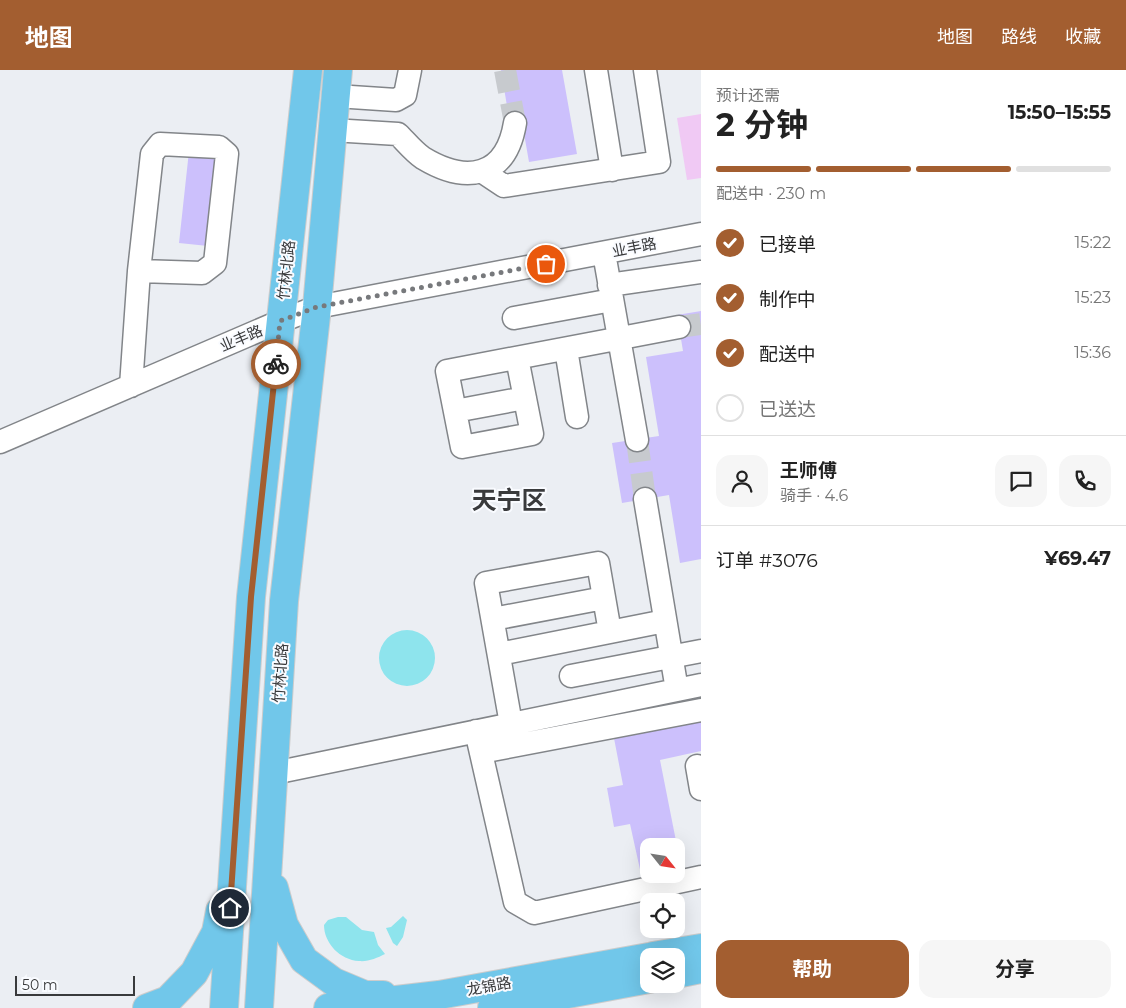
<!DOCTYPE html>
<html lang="zh">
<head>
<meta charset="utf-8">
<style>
  :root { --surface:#fff; --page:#f6f6f6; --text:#222; --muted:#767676; --line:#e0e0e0; --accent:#a35e30 }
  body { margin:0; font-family:Montserrat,"Noto Sans SC",sans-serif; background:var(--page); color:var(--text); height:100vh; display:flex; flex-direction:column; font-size:19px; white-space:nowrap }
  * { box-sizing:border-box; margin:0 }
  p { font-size:16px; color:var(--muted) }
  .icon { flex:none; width:28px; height:28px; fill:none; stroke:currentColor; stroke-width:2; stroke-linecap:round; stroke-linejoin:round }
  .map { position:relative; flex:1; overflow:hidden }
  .details { display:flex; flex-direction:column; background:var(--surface); width:425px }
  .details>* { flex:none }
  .needle { width:32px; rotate:120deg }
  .controls { position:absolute; left:640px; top:768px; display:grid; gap:10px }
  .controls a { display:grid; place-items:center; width:45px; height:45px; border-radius:10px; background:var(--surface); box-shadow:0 5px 20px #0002; font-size:25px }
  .scale { position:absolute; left:15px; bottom:12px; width:120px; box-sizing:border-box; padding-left:5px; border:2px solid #393a3c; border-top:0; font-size:14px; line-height:18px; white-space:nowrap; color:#393a3c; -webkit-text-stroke:4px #f9fbff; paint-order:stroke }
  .pin { position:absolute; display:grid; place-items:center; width:42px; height:42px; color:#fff; margin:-21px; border:2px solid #fff; border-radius:50%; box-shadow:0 1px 5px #0007 }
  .courier { position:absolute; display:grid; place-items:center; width:50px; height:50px; margin:-25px; border:4px solid #a35e30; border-radius:50%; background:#fff; color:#222; box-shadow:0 1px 6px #0007 }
  .head em { font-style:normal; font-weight:700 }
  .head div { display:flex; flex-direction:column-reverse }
  .head { display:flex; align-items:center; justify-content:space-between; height:85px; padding:0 15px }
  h1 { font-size:32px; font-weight:700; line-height:38px }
  .bar { display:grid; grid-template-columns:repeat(4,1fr); gap:8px 5px; align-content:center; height:60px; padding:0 15px }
  .bar i { height:6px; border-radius:4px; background:var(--line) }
  .bar .on { background:var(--accent) }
  .bar p { grid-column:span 4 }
  .line { display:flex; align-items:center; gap:12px; padding:0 15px; border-top:1px solid var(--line) }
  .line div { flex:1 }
  .round { display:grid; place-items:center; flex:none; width:52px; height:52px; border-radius:15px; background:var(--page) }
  ol { padding:0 15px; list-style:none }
  li { display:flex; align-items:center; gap:15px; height:55px }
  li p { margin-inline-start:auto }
  li .icon { padding:5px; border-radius:50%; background:var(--accent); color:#fff; stroke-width:4 }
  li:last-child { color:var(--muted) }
  li i { width:28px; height:28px; border:2px solid var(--line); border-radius:50% }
  .action { display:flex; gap:10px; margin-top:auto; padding:10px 15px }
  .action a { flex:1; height:58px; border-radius:15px; background:var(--accent); color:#fff; font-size:20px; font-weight:700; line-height:58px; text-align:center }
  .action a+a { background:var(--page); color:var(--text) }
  header { display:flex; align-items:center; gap:30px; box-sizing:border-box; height:70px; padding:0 25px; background:var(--accent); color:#fff }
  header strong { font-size:24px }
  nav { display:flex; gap:28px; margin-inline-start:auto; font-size:18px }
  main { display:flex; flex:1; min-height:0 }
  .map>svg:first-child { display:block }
</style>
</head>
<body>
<header>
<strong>地图</strong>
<nav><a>地图</a><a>路线</a><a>收藏</a></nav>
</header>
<main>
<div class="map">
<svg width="701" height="938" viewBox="0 0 701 938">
  <rect width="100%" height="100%" fill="#ebeef3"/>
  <!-- green -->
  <path fill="#f0c9f4" d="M701 44V108L687 110 677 48Z"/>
  <!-- water -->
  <path fill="#8ee4ed" d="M379 588a28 28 0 1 1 56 0a28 28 0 1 1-56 0Z
    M403 846 407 850 403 867 397 876 393 873 386 858 391 857Z
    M338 847H346L362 860 374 862 378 875 385 884C377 888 368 892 359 891 340 890 324 873 324 855L328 850Z"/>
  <!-- building -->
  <path fill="#ccc0fc" d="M501 0H562L577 84 529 92 522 52 510 54Z
    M189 81 218 84 208 176 179 173Z
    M701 241V489L680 493 669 425 622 433 612 373 659 366 646 287 683 281 677 245Z
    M701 646V681L660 690 677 776H649V802L641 804 630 754 614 757 607 718 623 715 613 663Z
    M676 778 681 796 676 797Z"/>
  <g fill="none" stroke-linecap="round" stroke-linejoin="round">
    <!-- minor-tunnel -->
    <path stroke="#c7cace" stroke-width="22" stroke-dasharray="22 11" stroke-linecap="butt" d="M505 0 515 53
      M679 257 701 254
      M637 370 645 429"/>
    <!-- minor casing -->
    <g stroke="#828589" stroke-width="25">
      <path id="minor" d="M596 0 612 100
        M336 26 396 30 405 25 410 0
        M332 60 398 64C406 72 414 82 423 88 466 114 506 108 515 53
        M483 102 504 116 659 92 645 0
        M604 183 637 370
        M609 215 701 202
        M514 248 612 230
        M566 279 577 347
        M517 288 532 364 462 377 447 301 679 257
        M131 316 139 201 152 84 160 74 219 77 227 84 215 193 202 203 139 201
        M455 341 525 328
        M0 372 281 251 317 237 701 164
        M645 429 677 620
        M493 549 604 528
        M499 584 665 551
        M571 606 701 581
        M511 654 486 513 598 493 610 562
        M476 661 515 832 534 843 701 807
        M481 682 701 640
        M697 696 701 719
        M274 703 701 615"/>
    </g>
    <!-- major casing -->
    <g stroke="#ccc" stroke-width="30">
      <path id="major" d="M274 818 284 855 304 890 334 912 365 925H383
        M653 886 701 878
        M676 904 701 899
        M147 938 168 930 194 903 216 862 220 841
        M224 938 251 527 308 0
        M259 938 284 531 317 237 338 0
        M328 938 439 925 649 887
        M492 938 649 909"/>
    </g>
    <!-- minor -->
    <use href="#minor" stroke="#fff" stroke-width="22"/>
    <!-- major -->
    <use href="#major" stroke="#71c7ea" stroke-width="28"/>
  </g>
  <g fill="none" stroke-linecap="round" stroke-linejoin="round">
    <!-- done -->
    <path stroke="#77797c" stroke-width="5" stroke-dasharray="0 9" d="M276 294 280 251 317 237 546 194"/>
    <!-- route -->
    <path stroke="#a35e30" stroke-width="6" d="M230 838 251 527 276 294"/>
  </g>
  <g text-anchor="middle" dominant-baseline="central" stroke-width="4" stroke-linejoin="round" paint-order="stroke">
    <!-- street labels -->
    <g font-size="15" fill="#393a3c" stroke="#f9fbff">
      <text transform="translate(634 177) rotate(-11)">业丰路</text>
      <text transform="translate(286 200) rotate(-84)">竹林北路</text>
      <text transform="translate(241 268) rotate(-23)">业丰路</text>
      <text transform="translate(280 603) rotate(-86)">竹林北路</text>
      <text transform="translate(489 916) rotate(-10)">龙锦路</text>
    </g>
    <!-- town labels -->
    <g font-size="25" font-weight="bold" fill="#393a3c" stroke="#f9fbff">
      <text x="509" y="430">天宁区</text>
    </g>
  </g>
</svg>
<div class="controls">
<a><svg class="needle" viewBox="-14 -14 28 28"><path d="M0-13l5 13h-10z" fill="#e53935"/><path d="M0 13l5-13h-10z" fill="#767676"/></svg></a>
<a><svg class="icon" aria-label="locate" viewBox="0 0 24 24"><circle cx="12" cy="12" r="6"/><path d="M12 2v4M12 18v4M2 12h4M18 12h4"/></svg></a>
<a><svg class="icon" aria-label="layers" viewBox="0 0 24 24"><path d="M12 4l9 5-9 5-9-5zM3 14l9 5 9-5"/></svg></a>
</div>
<div class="scale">50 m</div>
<div class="pin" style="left:546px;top:194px;background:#ea580c"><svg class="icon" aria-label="bag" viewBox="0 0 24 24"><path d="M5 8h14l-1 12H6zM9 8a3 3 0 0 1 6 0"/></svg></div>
<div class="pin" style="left:230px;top:838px;background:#1f2937"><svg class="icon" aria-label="home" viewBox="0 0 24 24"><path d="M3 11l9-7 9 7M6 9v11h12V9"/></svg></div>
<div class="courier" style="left:276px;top:294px"><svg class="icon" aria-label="bike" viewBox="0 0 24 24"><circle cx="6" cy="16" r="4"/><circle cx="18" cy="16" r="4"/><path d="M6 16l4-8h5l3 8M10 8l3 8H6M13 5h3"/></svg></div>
</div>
<section class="details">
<div class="head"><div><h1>2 分钟</h1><p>预计还需</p></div><em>15:50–15:55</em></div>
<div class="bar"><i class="on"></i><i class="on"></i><i class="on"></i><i></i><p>配送中 · 230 m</p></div>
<ol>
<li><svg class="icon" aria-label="check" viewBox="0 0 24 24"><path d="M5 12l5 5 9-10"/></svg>已接单<p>15:22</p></li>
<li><svg class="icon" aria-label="check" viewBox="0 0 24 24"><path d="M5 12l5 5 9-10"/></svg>制作中<p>15:23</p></li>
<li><svg class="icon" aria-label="check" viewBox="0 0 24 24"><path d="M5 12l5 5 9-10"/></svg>配送中<p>15:36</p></li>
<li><i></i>已送达</li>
</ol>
<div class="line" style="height:90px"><a class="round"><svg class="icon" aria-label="person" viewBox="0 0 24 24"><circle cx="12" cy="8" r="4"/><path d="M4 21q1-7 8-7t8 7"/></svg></a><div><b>王师傅</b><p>骑手 · 4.6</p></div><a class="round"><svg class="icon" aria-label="chat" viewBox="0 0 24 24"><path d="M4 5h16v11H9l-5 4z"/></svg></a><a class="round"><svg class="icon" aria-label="phone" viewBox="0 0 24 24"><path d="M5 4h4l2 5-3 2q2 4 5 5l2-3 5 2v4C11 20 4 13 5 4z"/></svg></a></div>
<div class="line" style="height:65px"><div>订单 #3076</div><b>¥69.47</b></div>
<div class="action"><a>帮助</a><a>分享</a></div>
</section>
</main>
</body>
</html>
